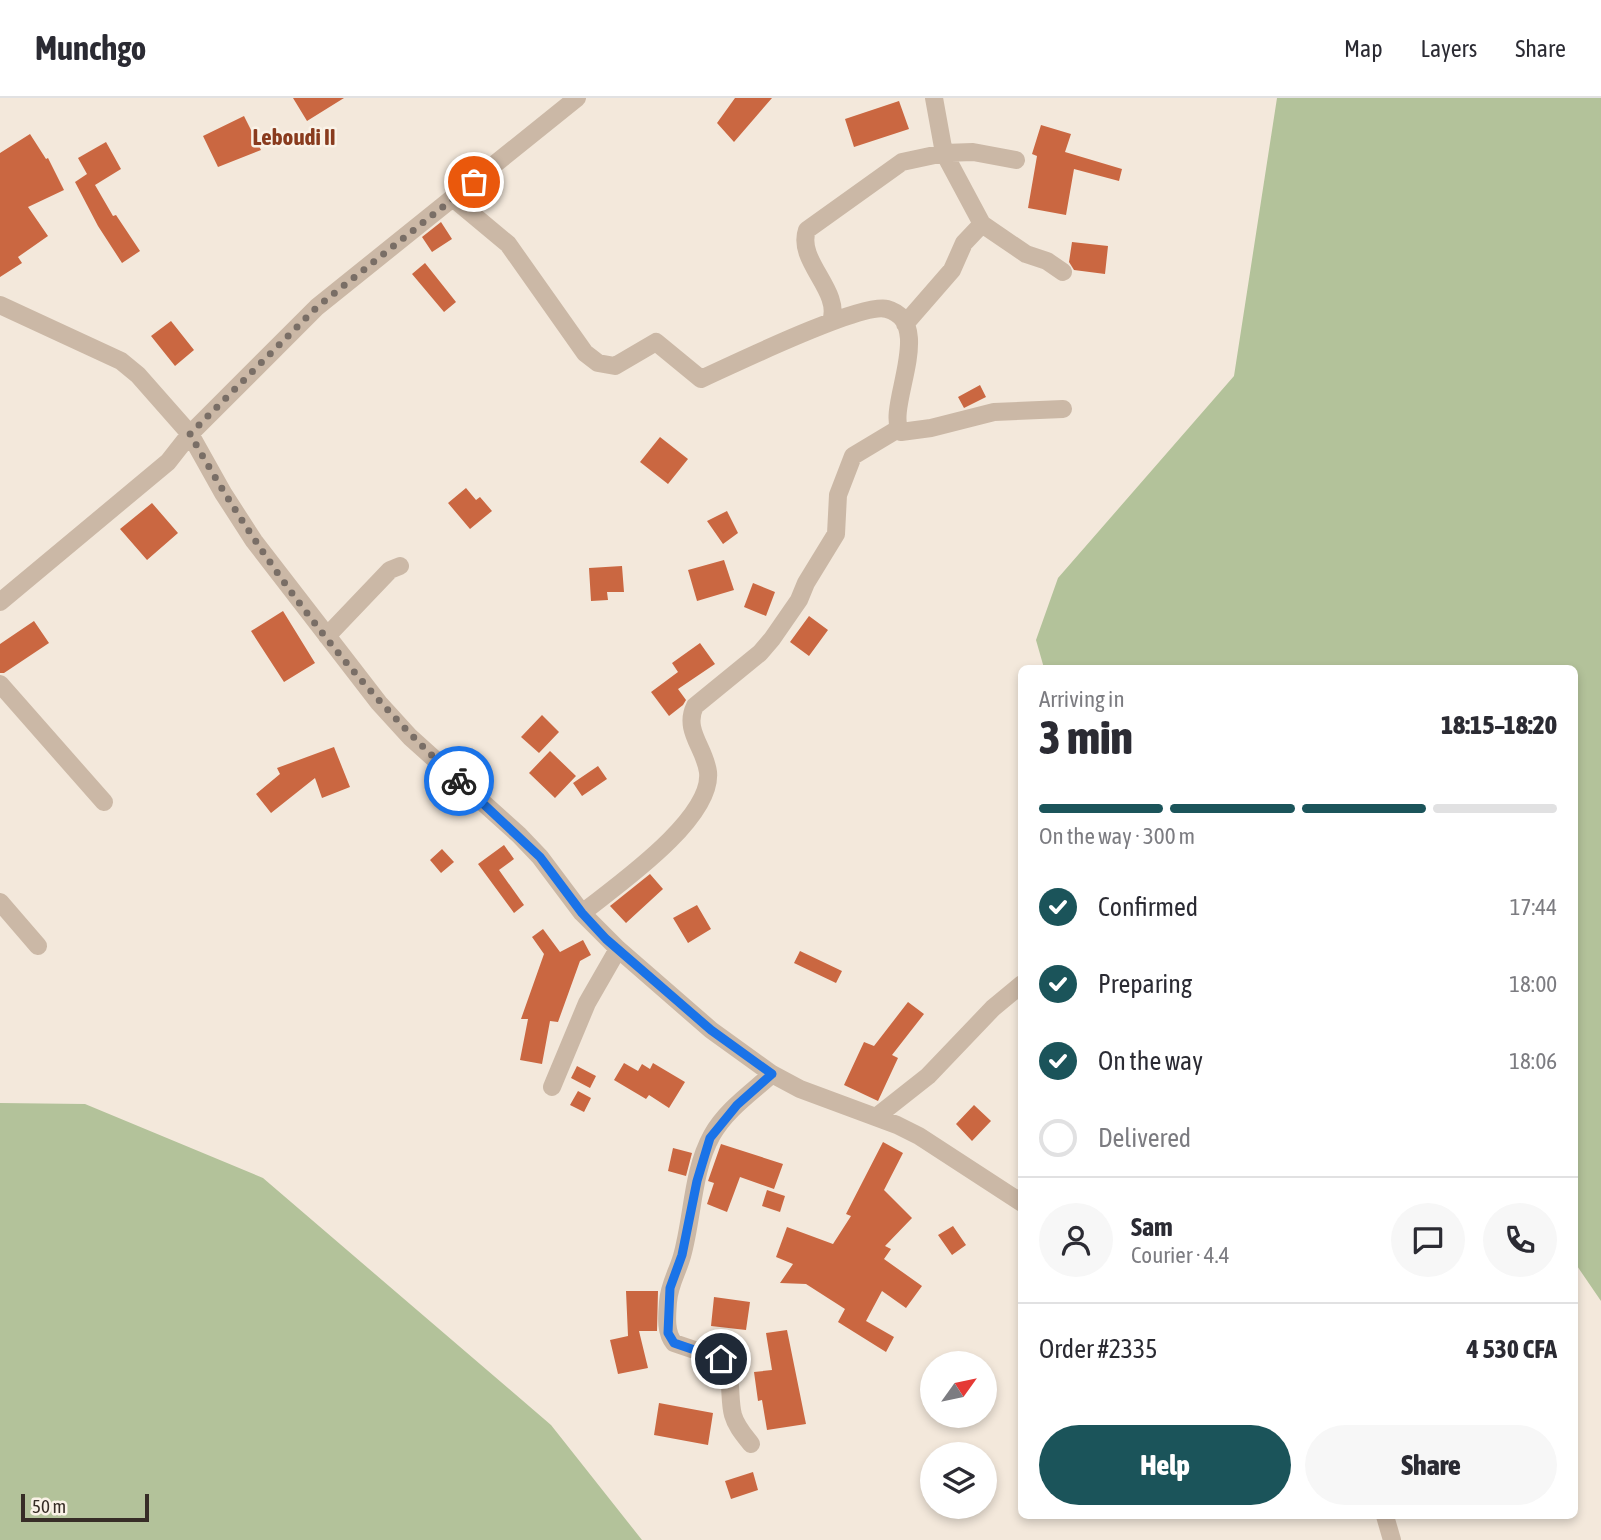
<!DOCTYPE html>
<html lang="en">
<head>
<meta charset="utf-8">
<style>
  :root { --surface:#fff; --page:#f7f7f7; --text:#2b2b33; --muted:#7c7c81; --line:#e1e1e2; --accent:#1b545a }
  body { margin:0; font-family:"Asap Condensed",sans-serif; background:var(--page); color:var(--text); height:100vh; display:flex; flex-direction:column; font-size:26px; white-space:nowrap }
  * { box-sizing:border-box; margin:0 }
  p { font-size:23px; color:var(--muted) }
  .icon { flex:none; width:38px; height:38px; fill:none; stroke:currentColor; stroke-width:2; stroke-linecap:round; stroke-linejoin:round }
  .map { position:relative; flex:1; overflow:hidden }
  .side { position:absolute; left:1018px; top:567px; width:560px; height:854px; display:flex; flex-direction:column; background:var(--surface); border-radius:10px; box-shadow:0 4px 10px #0003 }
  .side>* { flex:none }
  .needle { width:46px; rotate:57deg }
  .buttons { position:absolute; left:920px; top:1253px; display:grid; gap:14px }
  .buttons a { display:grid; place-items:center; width:77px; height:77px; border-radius:50%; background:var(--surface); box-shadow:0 4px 10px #0003; font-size:35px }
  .scale { position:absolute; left:21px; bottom:18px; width:128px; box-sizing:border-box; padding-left:7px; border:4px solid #372d27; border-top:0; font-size:19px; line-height:24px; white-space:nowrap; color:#372d27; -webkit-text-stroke:5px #faf2e7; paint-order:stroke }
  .pin { position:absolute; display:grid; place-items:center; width:60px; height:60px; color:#fff; margin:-30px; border:4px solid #fff; border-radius:50%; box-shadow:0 2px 7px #0007 }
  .courier { position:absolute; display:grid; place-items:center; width:70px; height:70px; margin:-35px; border:5px solid #1a73e8; border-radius:50%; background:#fff; color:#222; box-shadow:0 2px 9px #0007 }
  .head em { font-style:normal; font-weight:800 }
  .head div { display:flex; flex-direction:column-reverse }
  .head { display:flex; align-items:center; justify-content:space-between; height:119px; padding:0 21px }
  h1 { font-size:46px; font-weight:800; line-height:52px }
  .bar { display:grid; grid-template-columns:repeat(4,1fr); gap:10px 7px; align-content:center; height:84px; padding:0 21px }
  .bar i { height:9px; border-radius:5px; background:var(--line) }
  .bar .active { background:var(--accent) }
  .bar p { grid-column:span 4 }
  .line { display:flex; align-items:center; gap:18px; padding:0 21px; border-top:2px solid var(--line) }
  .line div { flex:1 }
  .round { display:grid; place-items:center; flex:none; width:74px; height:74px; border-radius:37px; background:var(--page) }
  ol { padding:0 21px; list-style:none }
  li { display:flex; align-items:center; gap:21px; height:77px }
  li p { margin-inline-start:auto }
  li .icon { padding:7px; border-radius:50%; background:var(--accent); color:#fff; stroke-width:4 }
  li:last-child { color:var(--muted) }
  li i { width:38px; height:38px; border:4px solid var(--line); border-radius:50% }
  .action { display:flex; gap:14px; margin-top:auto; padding:14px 21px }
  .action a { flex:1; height:80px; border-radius:42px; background:var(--accent); color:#fff; font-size:28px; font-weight:800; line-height:80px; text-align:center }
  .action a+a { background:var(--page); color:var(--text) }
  header { display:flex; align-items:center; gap:42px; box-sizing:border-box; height:98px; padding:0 35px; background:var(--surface); border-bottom:2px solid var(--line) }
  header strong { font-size:33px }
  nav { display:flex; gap:38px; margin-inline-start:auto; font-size:24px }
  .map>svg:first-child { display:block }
</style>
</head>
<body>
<header>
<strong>Munchgo</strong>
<nav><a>Map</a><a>Layers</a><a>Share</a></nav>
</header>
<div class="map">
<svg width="1601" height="1442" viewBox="0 0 1601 1442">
  <rect width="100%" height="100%" fill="#f3e8db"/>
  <!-- green -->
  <path fill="#b3c29a" d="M1277 0H1601V1203L1575 1165V570H1044L1036 542 1058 480 1234 278Z
    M0 1005 85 1006 263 1080 551 1327 642 1442H0Z"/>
  <!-- building -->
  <path fill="#ca6741" d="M293 0H344L307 23Z
    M735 0H772L734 44 717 25Z
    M899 3 909 31 854 49 845 21Z
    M244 18 261 52 218 69 203 38Z
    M1041 27 1071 36 1065 54 1122 71 1119 83 1074 71 1066 117 1028 110 1037 58 1032 56Z
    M30 36 46 61 48 60 64 92 28 109 48 138 18 159 22 165 0 179V55Z
    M106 44 121 71 95 87 113 118 116 117 140 153 122 165 98 128 75 84 87 76 78 60Z
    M441 124 452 141 432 154 422 139Z
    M1072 144 1108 148 1105 176 1074 172 1069 164Z
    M425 165 456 204 444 214 412 176Z
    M171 223 194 252 175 268 151 238Z
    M980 287 986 299 964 310 958 299Z
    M660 339 688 361 668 386 640 364Z
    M466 390 476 402 480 399 492 413 470 431 448 405Z
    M152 405 178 435 147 462 120 431Z
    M727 413 738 435 723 446 707 423Z
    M724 462 734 492 697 503 688 472Z
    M622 468 624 494H607L608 502 591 503 589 470Z
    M753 485 775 494 766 518 744 509Z
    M283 513 315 565 284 584 251 533Z
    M809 518 828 532 809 558 790 544Z
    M34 523 49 545 4 575H0V546Z
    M700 545 715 566 678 591 686 602 683 607 669 618 651 594 678 574 672 565Z
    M542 617 559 634 539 655 521 639Z
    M334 649 350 689 322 700 315 680 271 715 256 696 280 676 277 670Z
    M550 653 576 678 555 700 529 675Z
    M598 668 607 681 582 698 573 685Z
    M504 747 514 761 499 772 524 807 514 815 478 766Z
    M442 751 454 764 441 775 430 762Z
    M650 776 663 791 626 825 610 808Z
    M697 807 711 831 688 845 673 820Z
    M543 831 560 854 583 842 591 857 580 863 558 924 550 923 542 966 520 962 528 921H521L544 856 532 839Z
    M800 853 842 873 836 885 794 865Z
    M908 904 924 916 892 957 898 960 878 1003 844 987 864 944 874 948Z
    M624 965 638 973 642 966 650 971 653 965 685 984 669 1010 649 997 646 1001 614 982Z
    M577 968 596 978 590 990 571 980Z
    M578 993 591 1000 584 1014 570 1007Z
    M974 1007 991 1023 972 1043 956 1026Z
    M883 1044 903 1055 884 1092 912 1120 885 1148 891 1151 884 1161 922 1188 906 1210 882 1193 866 1223 894 1239 886 1254 838 1224 845 1211 806 1186 780 1185 793 1166 776 1159 787 1129 833 1146 851 1118 846 1116Z
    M721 1046 783 1066 774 1091 740 1079 727 1114 707 1106 714 1085 708 1083Z
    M673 1050 692 1055 686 1078 668 1073Z
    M767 1092 785 1098 780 1114 762 1108Z
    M953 1128 966 1147 952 1157 938 1137Z
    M626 1193H658L657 1233H639L648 1270 618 1276 610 1242 628 1238Z
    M714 1199 750 1204 746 1232 711 1228Z
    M787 1232 806 1326 767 1332 762 1302 758 1303 754 1274 772 1272 766 1235Z
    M659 1305 713 1315 708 1347 654 1337Z
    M753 1374 758 1392 731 1401 725 1383Z"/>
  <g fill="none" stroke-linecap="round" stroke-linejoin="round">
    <!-- minor -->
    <path stroke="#cbb8a6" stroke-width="18" d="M934 0 944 55 982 126 1026 156 1047 163 1063 174
      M454 101 508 146 585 255 598 265 615 268 656 244 701 281C732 267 861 204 887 211 937 225 884 311 901 334L931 330 994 314 1063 311
      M0 207 121 263 138 277 190 336 223 395 254 443 379 605 410 639 519 737 540 759 582 815 618 851 711 932 772 976 800 991 897 1027 919 1038 1022 1105
      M831 223C842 193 796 163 807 132L902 64 944 55 973 54 1016 62
      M905 226 952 172 964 145 982 126
      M0 504 168 364 190 336 317 209 577 0
      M327 538 390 472 400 468
      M0 586 104 704
      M0 804 38 848
      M582 815C616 788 713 721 708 674 705 650 683 632 695 608L760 555 772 541 799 502 806 485 836 436 838 397 853 358 898 331
      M552 989 587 905 618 851
      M876 1019 928 978 993 910 1022 886
      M751 1346C744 1337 736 1328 733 1317 728 1298 734 1277 721 1261L674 1245C665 1234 667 1217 668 1204 669 1187 678 1173 682 1158 693 1119 692 1073 712 1037 726 1012 751 995 772 976
      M1385 1418 1392 1442"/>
  </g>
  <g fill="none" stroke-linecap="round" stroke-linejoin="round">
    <!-- done -->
    <path stroke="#796e66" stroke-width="7" stroke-dasharray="0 12.6" d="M459 683C351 584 262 464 190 336L317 209 474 84"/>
    <!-- route -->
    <path stroke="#1a73e8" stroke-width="9" d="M459 683 540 759 582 815 606 841 711 932 772 976 737 1007 710 1040 697 1083 682 1157 670 1190 668 1235 674 1245 721 1261"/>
  </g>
  <g text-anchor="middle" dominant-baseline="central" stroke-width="5" stroke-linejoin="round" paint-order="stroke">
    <!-- quarter labels -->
    <g font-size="23" font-weight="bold" fill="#893b1e" stroke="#faf2e7">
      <text x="294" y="39">Leboudi II</text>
    </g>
  </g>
</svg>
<div class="buttons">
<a><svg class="needle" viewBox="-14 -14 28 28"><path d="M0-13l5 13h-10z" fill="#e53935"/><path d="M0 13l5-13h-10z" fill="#7c7c81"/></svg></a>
<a><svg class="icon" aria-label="layers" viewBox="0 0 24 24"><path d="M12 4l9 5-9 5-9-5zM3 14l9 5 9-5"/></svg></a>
</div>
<div class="scale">50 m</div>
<div class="pin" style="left:474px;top:84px;background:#ea580c"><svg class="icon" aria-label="bag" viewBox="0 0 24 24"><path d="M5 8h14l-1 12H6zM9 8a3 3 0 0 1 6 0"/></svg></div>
<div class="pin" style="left:721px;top:1261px;background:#1f2937"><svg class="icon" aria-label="home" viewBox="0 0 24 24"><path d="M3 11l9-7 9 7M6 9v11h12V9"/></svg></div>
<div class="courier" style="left:459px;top:683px"><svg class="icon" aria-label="bike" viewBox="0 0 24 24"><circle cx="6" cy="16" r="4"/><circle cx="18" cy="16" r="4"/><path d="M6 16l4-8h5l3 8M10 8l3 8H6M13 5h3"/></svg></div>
<section class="side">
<div class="head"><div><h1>3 min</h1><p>Arriving in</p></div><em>18:15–18:20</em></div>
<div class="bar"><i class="active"></i><i class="active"></i><i class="active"></i><i></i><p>On the way · 300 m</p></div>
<ol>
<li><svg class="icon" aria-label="check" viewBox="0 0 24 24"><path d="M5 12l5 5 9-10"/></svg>Confirmed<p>17:44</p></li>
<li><svg class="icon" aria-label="check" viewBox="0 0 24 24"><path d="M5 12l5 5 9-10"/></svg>Preparing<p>18:00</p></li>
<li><svg class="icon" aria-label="check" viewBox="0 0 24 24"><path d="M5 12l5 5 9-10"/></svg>On the way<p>18:06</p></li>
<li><i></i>Delivered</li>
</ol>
<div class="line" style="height:126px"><a class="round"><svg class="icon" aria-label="person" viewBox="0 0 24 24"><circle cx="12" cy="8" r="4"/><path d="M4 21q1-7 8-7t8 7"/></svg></a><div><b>Sam</b><p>Courier · 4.4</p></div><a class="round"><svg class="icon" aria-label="chat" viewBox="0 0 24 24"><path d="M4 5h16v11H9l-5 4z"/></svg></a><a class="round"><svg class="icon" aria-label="phone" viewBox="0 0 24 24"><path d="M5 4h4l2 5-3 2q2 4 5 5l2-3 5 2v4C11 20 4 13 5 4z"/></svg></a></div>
<div class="line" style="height:91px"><div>Order #2335</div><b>4 530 CFA</b></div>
<div class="action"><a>Help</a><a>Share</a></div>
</section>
</div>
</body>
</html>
